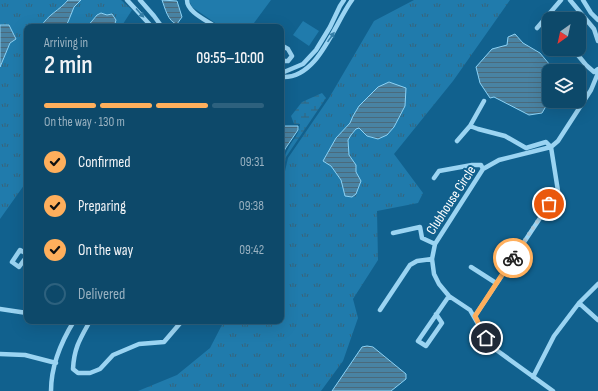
<!DOCTYPE html>
<html lang="en">
<head>
<meta charset="utf-8">
<style>
  :root { --surface:#0d496a; --page:#1b5372; --text:#f1f3f6; --muted:#9ab2c1; --line:#2d617e; --accent:#ffaf5c }
  body { margin:0; font-family:"Sofia Sans Condensed",sans-serif; background:var(--page); color:var(--text); height:100vh; display:flex; flex-direction:column; font-size:15px; white-space:nowrap }
  * { box-sizing:border-box; margin:0 }
  p { font-size:13px; color:var(--muted) }
  .icon { flex:none; width:22px; height:22px; fill:none; stroke:currentColor; stroke-width:2; stroke-linecap:round; stroke-linejoin:round }
  .map { position:relative; flex:1; overflow:hidden }
  .panel { position:absolute; left:24px; top:24px; width:260px; height:300px; display:flex; flex-direction:column; background:var(--surface); border-radius:8px; box-shadow:0 4px 16px #0002,0 0 0 1px var(--line) }
  .panel>* { flex:none }
  .needle { width:26px; rotate:213deg }
  .controls { position:absolute; left:542px; top:12px; display:grid; gap:8px }
  .controls a { display:grid; place-items:center; width:44px; height:44px; border-radius:8px; background:var(--surface); box-shadow:0 4px 16px #0002,0 0 0 1px var(--line); font-size:20px }
  .pin { position:absolute; display:grid; place-items:center; width:34px; height:34px; color:#fff; margin:-17px; border:2px solid #fff; border-radius:50%; box-shadow:0 1px 4px #0007 }
  .courier { position:absolute; display:grid; place-items:center; width:40px; height:40px; margin:-20px; border:3px solid #ffaf5c; border-radius:50%; background:#fff; color:#222; box-shadow:0 1px 5px #0007 }
  .summary em { font-style:normal; font-weight:600 }
  .summary div { display:flex; flex-direction:column-reverse }
  .summary { display:flex; align-items:center; justify-content:space-between; height:68px; padding:0 20px }
  h1 { font-size:26px; font-weight:600; line-height:30px }
  .bar { display:grid; grid-template-columns:repeat(4,1fr); gap:6px 4px; align-content:center; height:48px; padding:0 20px }
  .bar i { height:5px; border-radius:3px; background:var(--line) }
  .bar .on { background:var(--accent) }
  .bar p { grid-column:span 4 }
  ol { padding:0 20px; list-style:none }
  li { display:flex; align-items:center; gap:12px; height:44px }
  li p { margin-inline-start:auto }
  li .icon { padding:4px; border-radius:50%; background:var(--accent); color:#111; stroke-width:4 }
  li:last-child { color:var(--muted) }
  li i { width:22px; height:22px; border:2px solid var(--line); border-radius:50% }
  .map>svg:first-child { display:block }
</style>
</head>
<body>
<div class="map">
<svg width="598" height="391" viewBox="0 0 598 391">
  <defs>
    <pattern id="grass-tufts" width="24" height="20" patternUnits="userSpaceOnUse"><rect width="24" height="20" fill="#207bac"/><path d="M3 7l-1-3M5 7V3M7 7l1-3M15 17l-1-3M17 17v-4M19 17l1-3" fill="none" stroke="#36647c"/></pattern>
    <pattern id="wetland-marsh" width="20" height="14" patternUnits="userSpaceOnUse"><rect width="20" height="14" fill="#207bac"/><path d="M1 5h8M5 5V1M11 12h8M15 12V8" fill="none" stroke="#36647c"/></pattern>
    <pattern id="water-rules" width="6" height="5" patternUnits="userSpaceOnUse"><rect width="6" height="5" fill="#4983a3"/><path d="M0 2.5h6" fill="none" stroke="#4a6a7c"/></pattern>
  </defs>
  <rect width="100%" height="100%" fill="#11618e"/>
  <!-- grass -->
  <path fill="url(#grass-tufts)" d="M0 0H121L132 10 121 27H27V181L0 219Z
    M414 0H510L453 81 394 154 423 193 418 203 377 211 378 260 353 299 358 318 343 361 321 391H138L177 375 210 348 224 321H281V189L288 158 329 98 374 21Z"/>
  <!-- wetland -->
  <path fill="url(#wetland-marsh)" d="M322 93 326 98 286 157 282 177C283 168 283 157 288 149 292 140 300 134 300 124H294L291 116 302 102Z"/>
  <!-- green -->
  <path fill="#207bac" d="M189 0H271L251 27H221L192 7Z
    M303 21 319 31 309 46 293 35Z"/>
  <!-- water -->
  <path fill="url(#water-rules)" stroke="#8cd2f5" d="M68 0H81L74 7 68 22 64 27H41C47 15 60 10 68 0Z
    M162 0 177 1 182 17 177 24C168 22 165 8 162 0Z
    M101 13 107 15 112 14 116 20 114 27H87L97 15Z
    M0 25H9L16 39 10 43 0 67Z
    M515 34 523 43 540 53 555 71H549V101L542 113 529 115 494 97 490 98 480 83 476 67 492 49 507 45 508 37Z
    M389 82 406 88 405 106 394 127 387 135 378 139 367 136 359 128 356 129 351 135 348 140 349 155 356 165V172L361 181 356 194 352 197 345 196 341 180 331 166 323 161 336 138 350 123 353 116 359 106 378 87Z
    M281 126H298V130L285 149 281 163Z
    M367 346 373 347 406 374V379L391 391H332L362 347Z"/>
  <g fill="none" stroke-linecap="round" stroke-linejoin="round">
    <!-- minor -->
    <path stroke="#9bd4f2" stroke-width="4.5" d="M127 0 152 27
      M140 0 154 16 162 27
      M187 0C187 12 206 20 216 27
      M570 0 594 29 598 41
      M583 0 591 13 598 20
      M543 22 549 27
      M537 28 561 0
      M281 45 288 49 292 56 288 61H281
      M573 49 586 65 594 72 598 69
      M281 71 284 72 303 64 316 50 330 27 340 6 344 0
      M281 77C318 80 334 24 352 0
      M470 126 484 101
      M457 141 470 126 478 129 505 136 526 148 546 142 551 147 558 191 475 316
      M434 178 439 171 472 165H481L483 169
      M393 233 420 227 422 238 435 244
      M27 254 20 250 12 262 19 267 27 256
      M471 267 496 283
      M579 303 598 320
      M0 309 27 313
      M380 310 410 265 417 261 432 259
      M436 314 442 323 426 346 418 341 449 296
      M90 321C80 339 74 348 73 369L78 373H90L100 369 113 355 139 344 164 342 182 321
      M0 354 25 355 56 363
      M533 377 554 336 579 303 598 284
      M51 391C51 366 61 342 74 321
      M553 391 495 349 486 338 470 310 449 296 439 284 434 274 432 259 435 244 483 169 499 160 551 147 558 141 591 90 598 73"/>
  </g>
  <!-- one-way arrows -->
  <defs><path id="oneway-solid" d="M-6-.8H1V-3.2L6.5 0L1 3.2V.8H-6Z"/></defs>
  <g fill="#347ea7">
    <use href="#oneway-solid" transform="translate(140 13) rotate(48)"/>
    <use href="#oneway-solid" transform="translate(331 37) rotate(-55)"/>
  </g>
  <g fill="none" stroke-linecap="round" stroke-linejoin="round">
    <!-- done -->
    <path stroke="#acc8d7" stroke-width="4" stroke-dasharray="0 7.2" d="M513 258 549 204"/>
    <!-- route -->
    <path stroke="#ffaf5c" stroke-width="5" d="M486 338 475 316 513 258"/>
  </g>
  <g text-anchor="middle" dominant-baseline="central" stroke-width="4" stroke-linejoin="round" paint-order="stroke">
    <!-- street labels -->
    <g font-size="14" fill="#fff" stroke="#11618e">
      <text transform="translate(451 200) rotate(-57)">Clubhouse Circle</text>
    </g>
  </g>
</svg>
<div class="controls">
<a><svg class="needle" viewBox="-14 -14 28 28"><path d="M0-13l5 13h-10z" fill="#e53935"/><path d="M0 13l5-13h-10z" fill="#9ab2c1"/></svg></a>
<a><svg class="icon" aria-label="layers" viewBox="0 0 24 24"><path d="M12 4l9 5-9 5-9-5zM3 14l9 5 9-5"/></svg></a>
</div>
<div class="pin" style="left:549px;top:204px;background:#ea580c"><svg class="icon" aria-label="bag" viewBox="0 0 24 24"><path d="M5 8h14l-1 12H6zM9 8a3 3 0 0 1 6 0"/></svg></div>
<div class="pin" style="left:486px;top:338px;background:#1f2937"><svg class="icon" aria-label="home" viewBox="0 0 24 24"><path d="M3 11l9-7 9 7M6 9v11h12V9"/></svg></div>
<div class="courier" style="left:513px;top:258px"><svg class="icon" aria-label="bike" viewBox="0 0 24 24"><circle cx="6" cy="16" r="4"/><circle cx="18" cy="16" r="4"/><path d="M6 16l4-8h5l3 8M10 8l3 8H6M13 5h3"/></svg></div>
<section class="panel">
<div class="summary"><div><h1>2 min</h1><p>Arriving in</p></div><em>09:55–10:00</em></div>
<div class="bar"><i class="on"></i><i class="on"></i><i class="on"></i><i></i><p>On the way · 130 m</p></div>
<ol>
<li><svg class="icon" aria-label="check" viewBox="0 0 24 24"><path d="M5 12l5 5 9-10"/></svg>Confirmed<p>09:31</p></li>
<li><svg class="icon" aria-label="check" viewBox="0 0 24 24"><path d="M5 12l5 5 9-10"/></svg>Preparing<p>09:38</p></li>
<li><svg class="icon" aria-label="check" viewBox="0 0 24 24"><path d="M5 12l5 5 9-10"/></svg>On the way<p>09:42</p></li>
<li><i></i>Delivered</li>
</ol>
</section>
</div>
</body>
</html>
